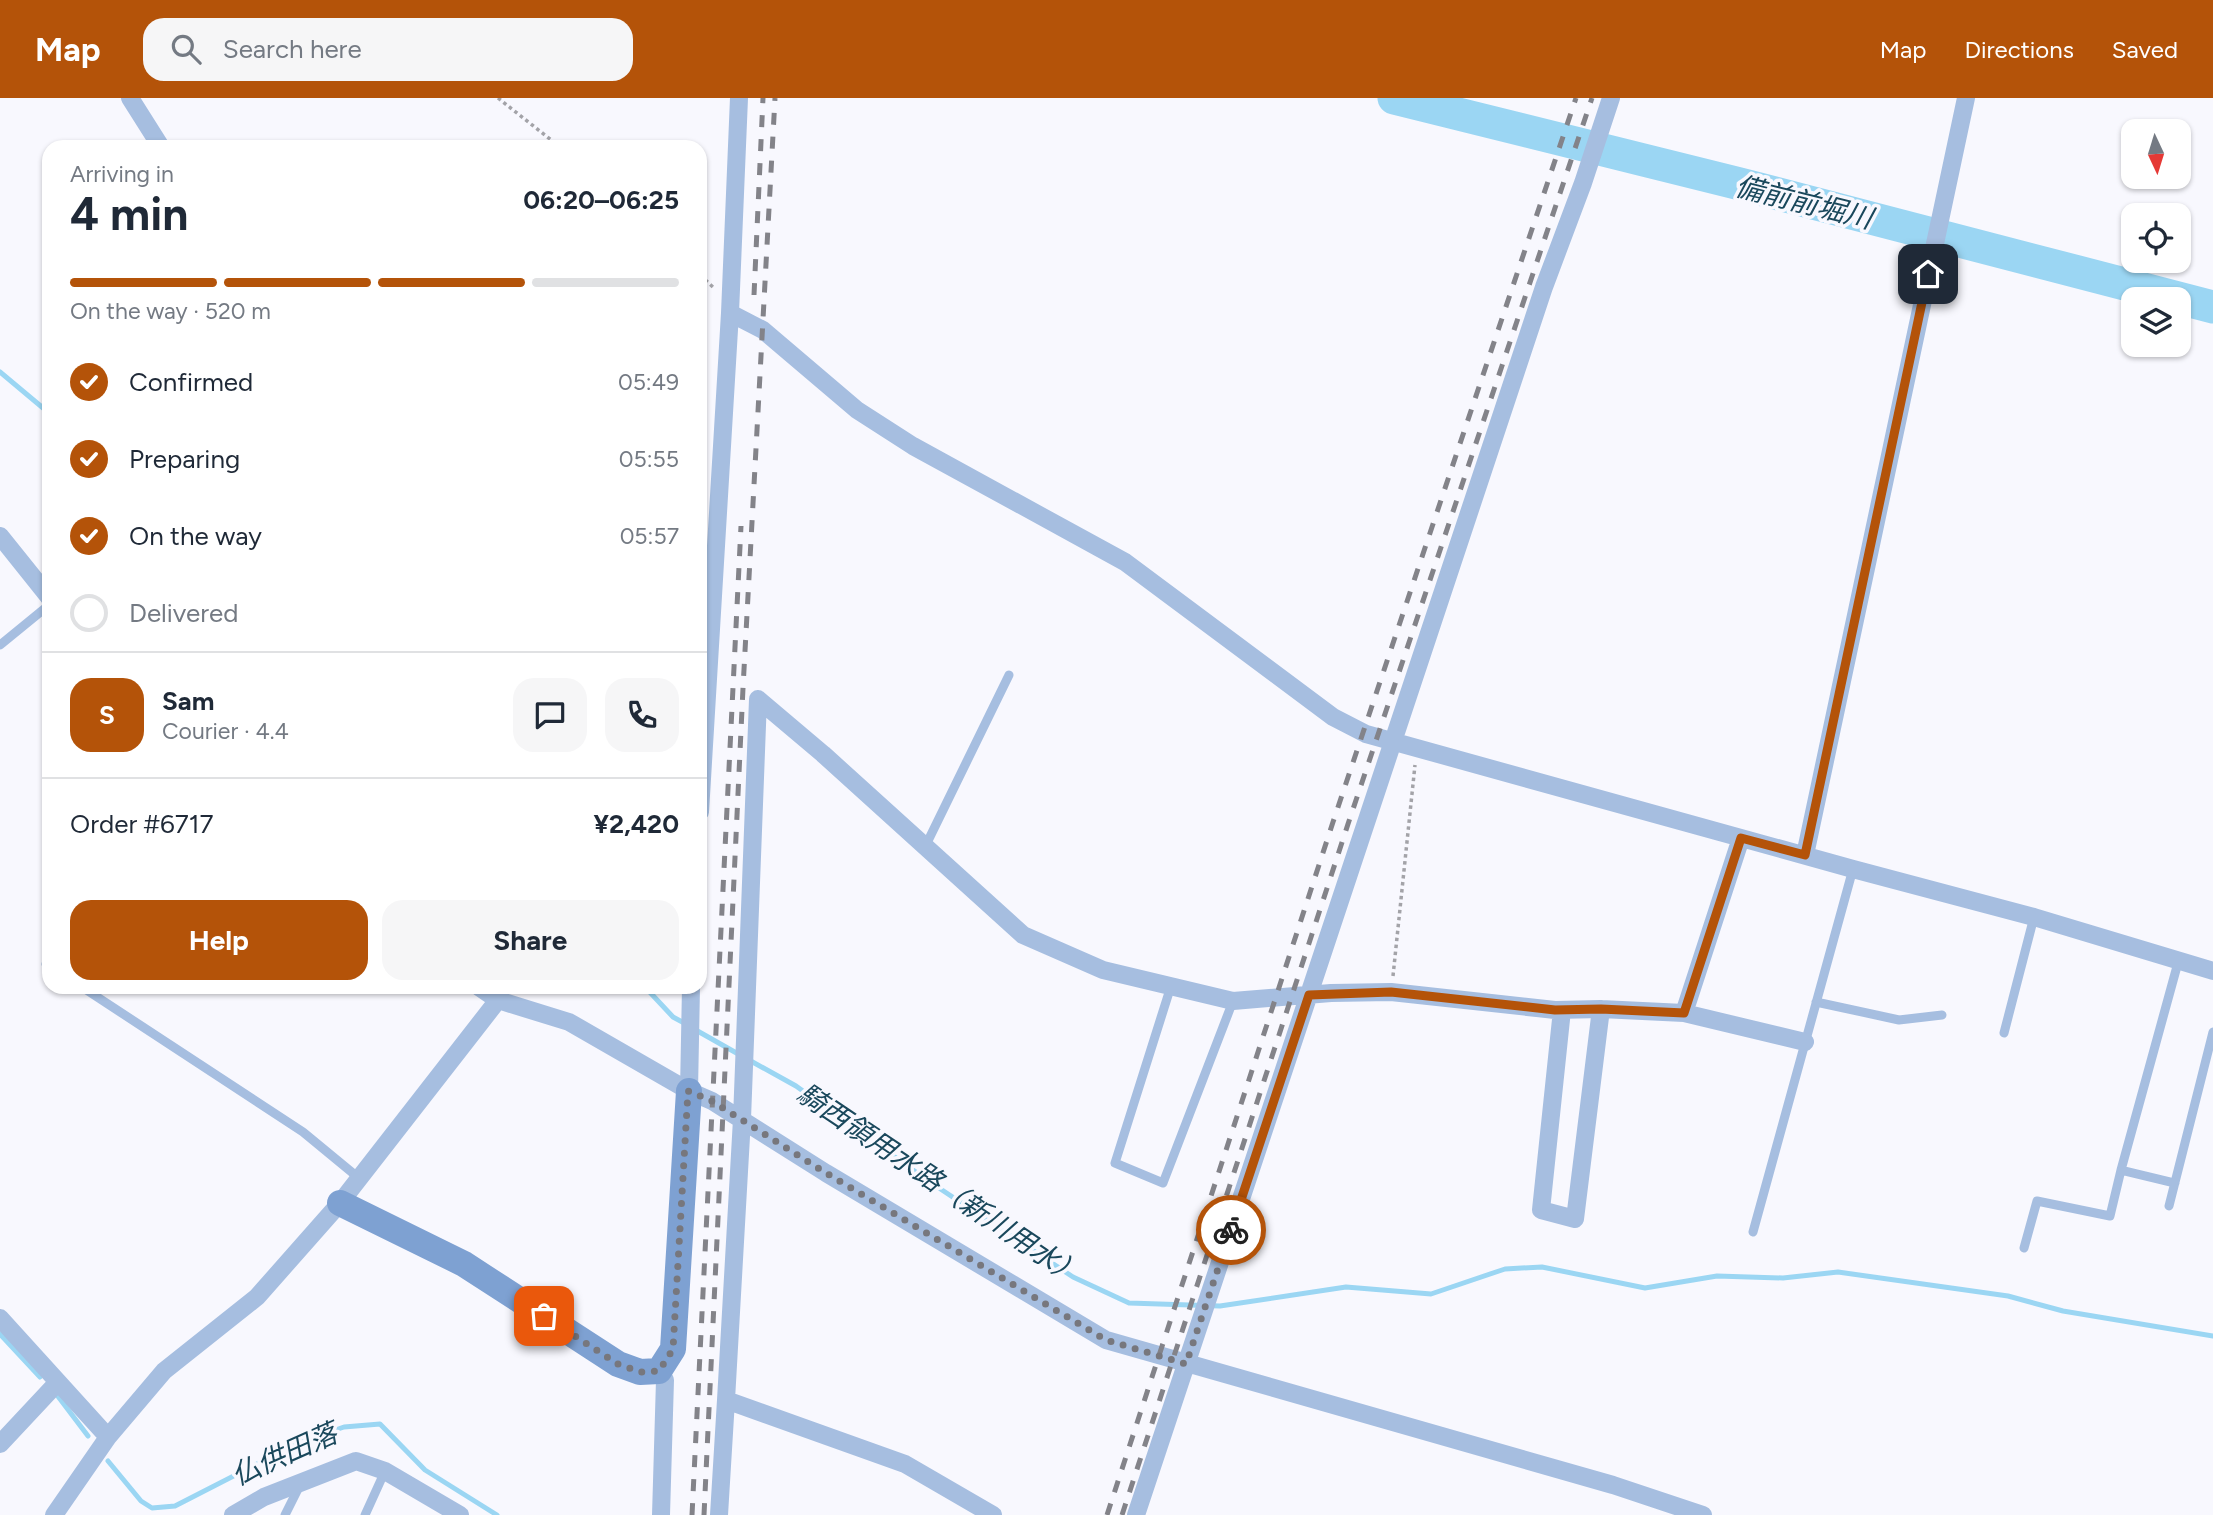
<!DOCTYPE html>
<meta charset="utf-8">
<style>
:root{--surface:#fff;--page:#f6f6f7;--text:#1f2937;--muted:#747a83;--line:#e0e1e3;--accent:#b45309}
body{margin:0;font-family:Figtree,"Noto Sans JP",sans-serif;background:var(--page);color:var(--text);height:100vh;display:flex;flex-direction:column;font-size:26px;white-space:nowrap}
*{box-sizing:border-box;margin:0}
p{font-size:23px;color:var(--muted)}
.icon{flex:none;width:38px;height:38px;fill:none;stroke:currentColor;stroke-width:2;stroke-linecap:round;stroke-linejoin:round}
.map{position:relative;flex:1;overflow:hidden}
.sheet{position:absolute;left:42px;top:42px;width:665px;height:854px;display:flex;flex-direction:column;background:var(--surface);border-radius:21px;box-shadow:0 2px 5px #0004}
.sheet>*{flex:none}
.needle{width:46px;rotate:176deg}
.tools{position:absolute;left:2121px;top:21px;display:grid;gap:14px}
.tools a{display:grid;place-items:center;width:70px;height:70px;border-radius:14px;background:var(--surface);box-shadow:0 2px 5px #0004;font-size:35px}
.pin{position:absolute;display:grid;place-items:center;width:60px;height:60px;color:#fff;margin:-30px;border-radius:14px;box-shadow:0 4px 10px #0006}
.courier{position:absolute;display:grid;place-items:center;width:70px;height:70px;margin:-35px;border:5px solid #b45309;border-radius:50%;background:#fff;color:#222;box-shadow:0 2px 9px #0007}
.summary em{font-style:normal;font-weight:700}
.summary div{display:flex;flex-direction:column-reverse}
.summary{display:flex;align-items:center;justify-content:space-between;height:119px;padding:0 28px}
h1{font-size:46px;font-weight:700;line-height:52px}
.bar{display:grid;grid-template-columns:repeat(4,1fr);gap:10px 7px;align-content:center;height:84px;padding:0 28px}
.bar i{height:9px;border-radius:5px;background:var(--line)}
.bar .selected{background:var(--accent)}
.bar p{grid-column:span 4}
.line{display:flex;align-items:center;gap:18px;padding:0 28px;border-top:2px solid var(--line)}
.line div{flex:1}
.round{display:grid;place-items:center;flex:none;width:74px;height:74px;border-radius:21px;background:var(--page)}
ol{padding:0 28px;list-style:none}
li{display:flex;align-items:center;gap:21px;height:77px}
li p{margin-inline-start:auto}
li .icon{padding:7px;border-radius:50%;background:var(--accent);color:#fff;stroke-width:4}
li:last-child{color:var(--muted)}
li i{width:38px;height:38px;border:4px solid var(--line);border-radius:50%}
.action{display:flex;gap:14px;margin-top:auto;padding:14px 28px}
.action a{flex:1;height:80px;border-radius:21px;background:var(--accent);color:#fff;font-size:28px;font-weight:700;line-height:80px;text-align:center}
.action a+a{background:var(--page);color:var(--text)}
header{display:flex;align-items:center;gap:42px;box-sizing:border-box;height:98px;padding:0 35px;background:var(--accent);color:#fff}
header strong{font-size:33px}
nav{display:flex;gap:38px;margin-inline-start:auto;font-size:24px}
.search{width:490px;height:63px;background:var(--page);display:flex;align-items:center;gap:18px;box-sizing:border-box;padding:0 24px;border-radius:21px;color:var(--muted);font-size:26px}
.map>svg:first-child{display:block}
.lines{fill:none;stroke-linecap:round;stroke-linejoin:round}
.stream{stroke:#9bd6f3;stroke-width:5}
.river{stroke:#9bd6f3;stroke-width:33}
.path{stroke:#a3a3a8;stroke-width:3.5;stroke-dasharray:3.5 3.5;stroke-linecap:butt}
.lane{stroke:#a6bee0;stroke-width:9}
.street{stroke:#a6bee0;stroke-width:18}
.secondary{stroke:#7ea1d2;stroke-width:26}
.rail{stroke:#838389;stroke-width:5;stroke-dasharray:12 12;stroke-linecap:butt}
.done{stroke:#77777d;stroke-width:7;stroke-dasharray:0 12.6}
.route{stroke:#b45309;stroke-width:9}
.labels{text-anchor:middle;stroke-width:7;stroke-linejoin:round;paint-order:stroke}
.water-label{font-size:28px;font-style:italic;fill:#1a485c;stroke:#f8f8fe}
</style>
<header>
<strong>Map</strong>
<div class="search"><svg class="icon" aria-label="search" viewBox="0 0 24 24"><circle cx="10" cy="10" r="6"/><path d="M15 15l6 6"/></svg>Search here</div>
<nav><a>Map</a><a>Directions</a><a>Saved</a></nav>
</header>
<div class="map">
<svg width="2213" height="1417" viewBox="0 0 2213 1417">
<rect width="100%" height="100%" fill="#f8f8fe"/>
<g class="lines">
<path class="stream" d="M0 274 49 315
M645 889 673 919 686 926
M694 931 740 957
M749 962 796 988 927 1082 1073 1179 1129 1205 1220 1208 1346 1189 1431 1196 1505 1171 1542 1169 1645 1190 1717 1178 1783 1180 1838 1174 2008 1198 2063 1213 2213 1238
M0 1236 40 1279
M57 1297 88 1338
M108 1363 141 1403 152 1410 175 1408 300 1344 344 1329 380 1326 425 1372 497 1417"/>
<path class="river" d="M1394 0 1740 86 2213 209"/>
<path class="path" d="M498 0 560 49
M700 177 714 190
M1393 878 1415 667"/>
<path class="lane" d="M0 547 49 507
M925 749 1009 577
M46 866 49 868
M1171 888 1115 1065 1163 1085 1233 903
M82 889 303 1034 360 1081
M1816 904 1899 922 1942 917
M2004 935 2034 819
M2121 1072 2179 861
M2169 1108 2213 934
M1753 1134 1853 771
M2024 1150 2037 1103 2110 1118 2121 1072 2175 1085
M285 1417 300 1387
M365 1417 385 1373"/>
<path class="street" d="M130 0 161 49
M730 215 763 232 857 312 913 348 1125 464 1333 619 1366 636 1853 771 2034 819 2213 873
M0 438 49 499
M758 601 823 656 1023 837 1103 872 1233 903 1331 895 1391 894 1555 912 1601 911 1684 915 1741 740
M758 601 742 1021 726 1302 905 1366 993 1417
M700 714 730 215 739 0
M1805 757 1966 0
M479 889 498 902 569 924 689 993 712 1003 826 1075 1106 1242 1613 1387 1703 1417
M1562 912 1541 1112 1575 1121 1601 911
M1684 915 1805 944
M689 993 691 889
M0 1220 108 1339
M659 1273 665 1282 661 1417
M0 1346 58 1284
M54 1417 108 1339 164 1273 257 1199 340 1105 498 902
M233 1417 264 1399 356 1363 385 1373 460 1417
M719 1417 726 1302
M1136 1417 1544 189 1583 85 1611 0"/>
<path class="secondary" d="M340 1105 464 1166 618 1266 640 1274 659 1273 673 1251 689 993"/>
<path class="rail" d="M754 197 763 0
M692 1417 741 428
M704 1417 743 590 775 0
M1107 1417 1333 724 1576 0
M1122 1417 1348 726 1592 0"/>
</g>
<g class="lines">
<path class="done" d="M544 1218 618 1266 640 1274 659 1273 673 1251 688 993 712 1003 826 1075 1106 1242 1186 1266 1231 1132"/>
<path class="route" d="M1231 1132 1309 897 1391 894 1555 912 1601 911 1684 915 1741 740 1805 757 1928 176"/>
</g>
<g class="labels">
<g class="water-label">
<text transform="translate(1804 104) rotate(14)" y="10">備前前堀川</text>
<text transform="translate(940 1086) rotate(34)" y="10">騎西領用水路（新川用水）</text>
<text transform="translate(284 1356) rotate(-24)" y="10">仏供田落</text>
</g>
</g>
</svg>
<div class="tools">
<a><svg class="needle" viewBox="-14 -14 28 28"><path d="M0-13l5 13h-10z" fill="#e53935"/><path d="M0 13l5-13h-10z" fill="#747a83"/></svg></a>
<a><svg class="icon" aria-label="locate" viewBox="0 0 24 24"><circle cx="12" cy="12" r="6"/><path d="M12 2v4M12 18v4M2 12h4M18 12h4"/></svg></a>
<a><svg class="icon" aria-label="layers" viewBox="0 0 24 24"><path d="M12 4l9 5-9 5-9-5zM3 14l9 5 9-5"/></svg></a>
</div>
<div class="pin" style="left:544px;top:1218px;background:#ea580c"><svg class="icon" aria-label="bag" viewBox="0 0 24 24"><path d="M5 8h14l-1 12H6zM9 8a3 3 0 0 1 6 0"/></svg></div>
<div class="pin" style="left:1928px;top:176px;background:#1f2937"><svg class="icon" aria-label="home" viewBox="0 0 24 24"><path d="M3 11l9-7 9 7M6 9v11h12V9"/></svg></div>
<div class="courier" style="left:1231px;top:1132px"><svg class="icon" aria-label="bike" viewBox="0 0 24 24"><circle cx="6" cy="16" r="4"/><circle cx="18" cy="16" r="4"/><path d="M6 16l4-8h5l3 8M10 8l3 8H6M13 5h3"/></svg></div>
<section class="sheet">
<div class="summary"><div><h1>4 min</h1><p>Arriving in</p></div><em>06:20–06:25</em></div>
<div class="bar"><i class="selected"></i><i class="selected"></i><i class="selected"></i><i></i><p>On the way · 520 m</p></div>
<ol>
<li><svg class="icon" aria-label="check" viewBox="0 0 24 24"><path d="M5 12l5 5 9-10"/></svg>Confirmed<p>05:49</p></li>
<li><svg class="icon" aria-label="check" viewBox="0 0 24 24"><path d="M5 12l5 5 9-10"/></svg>Preparing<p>05:55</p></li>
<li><svg class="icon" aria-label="check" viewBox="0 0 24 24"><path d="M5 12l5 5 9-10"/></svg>On the way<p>05:57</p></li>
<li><i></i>Delivered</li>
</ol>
<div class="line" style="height:126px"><b class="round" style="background:var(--accent);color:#fff">S</b><div><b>Sam</b><p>Courier · 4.4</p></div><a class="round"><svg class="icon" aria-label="chat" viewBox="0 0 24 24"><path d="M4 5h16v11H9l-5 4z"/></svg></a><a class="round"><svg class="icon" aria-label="phone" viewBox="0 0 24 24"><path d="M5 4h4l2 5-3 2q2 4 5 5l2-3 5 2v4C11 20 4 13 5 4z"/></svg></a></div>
<div class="line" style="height:91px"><div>Order #6717</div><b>¥2,420</b></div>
<div class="action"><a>Help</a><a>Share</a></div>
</section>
</div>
